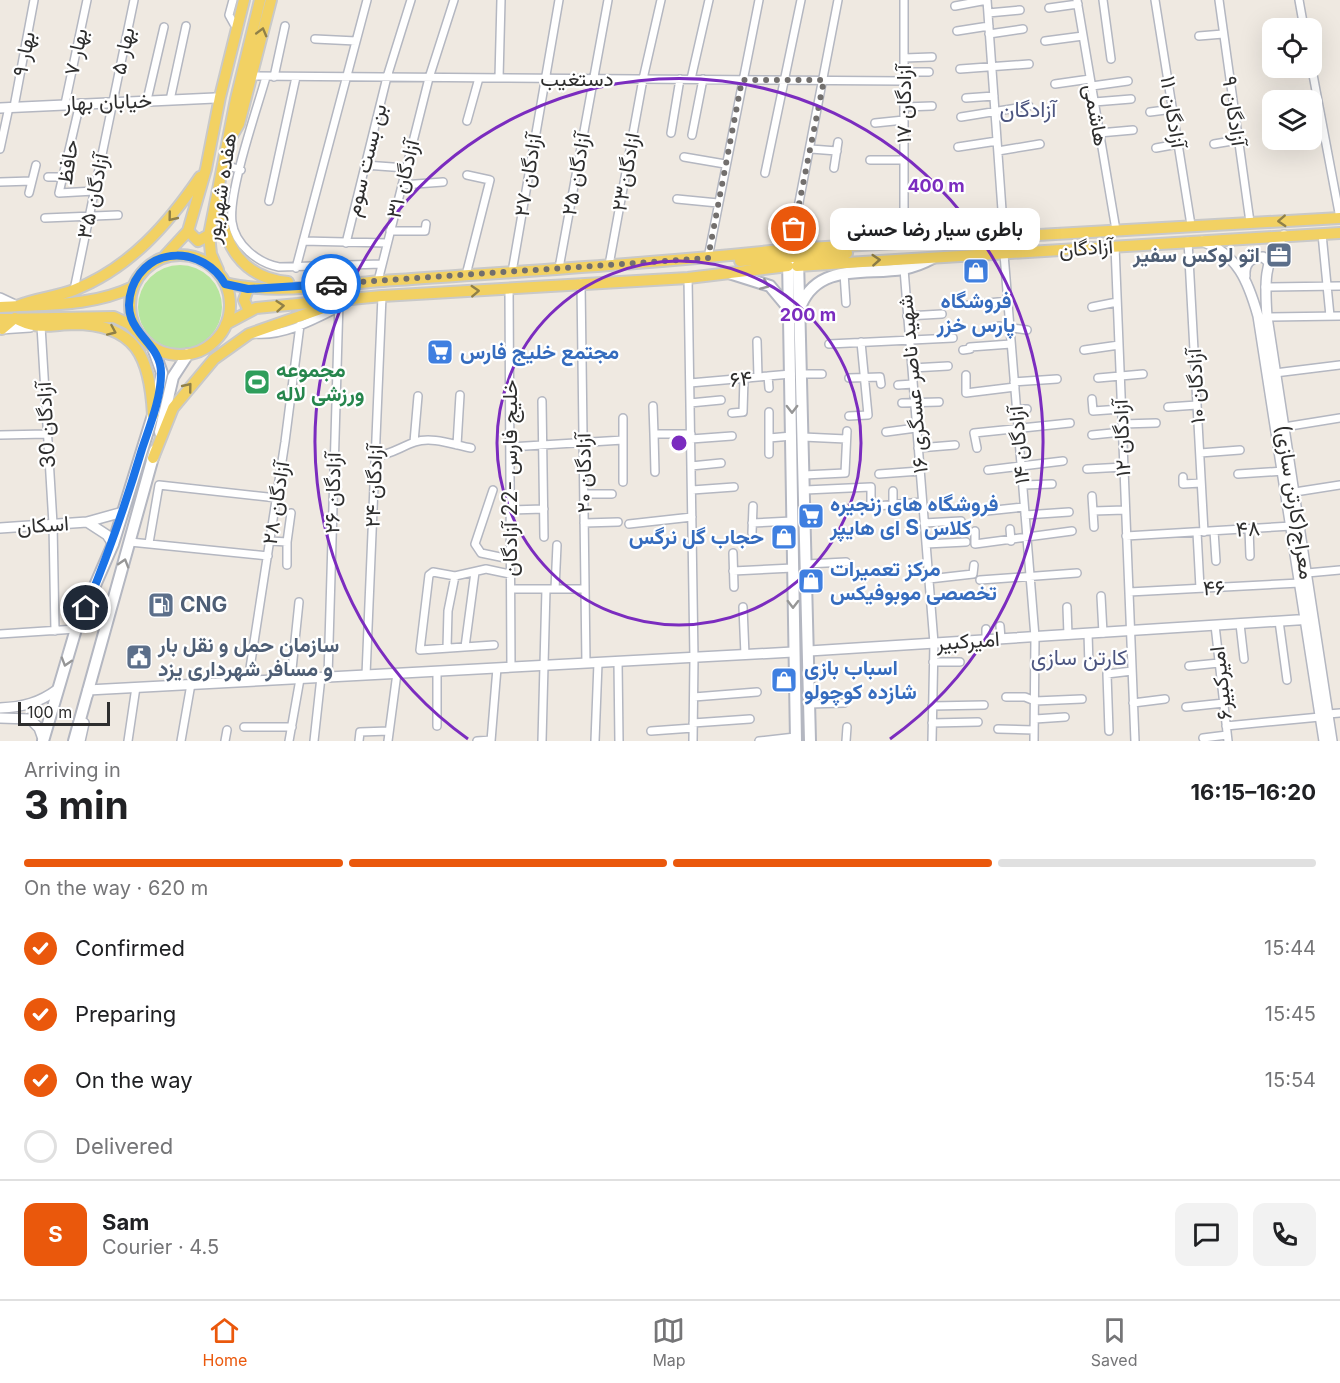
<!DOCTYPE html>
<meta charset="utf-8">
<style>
:root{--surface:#fff;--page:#f2f2f2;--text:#202124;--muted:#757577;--line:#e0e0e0;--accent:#ea580c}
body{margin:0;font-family:Inter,Vazirmatn,sans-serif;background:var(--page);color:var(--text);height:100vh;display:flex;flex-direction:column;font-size:22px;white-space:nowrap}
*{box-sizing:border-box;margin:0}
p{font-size:20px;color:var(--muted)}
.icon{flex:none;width:33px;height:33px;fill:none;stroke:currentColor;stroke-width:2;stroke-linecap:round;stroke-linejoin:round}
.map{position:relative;height:741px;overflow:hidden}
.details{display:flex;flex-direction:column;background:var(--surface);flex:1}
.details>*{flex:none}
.fabs{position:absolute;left:1262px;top:18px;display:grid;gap:12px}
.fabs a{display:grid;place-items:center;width:60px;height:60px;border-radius:12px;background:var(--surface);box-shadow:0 6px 24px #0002;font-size:30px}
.scale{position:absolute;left:18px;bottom:15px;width:92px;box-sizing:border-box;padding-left:6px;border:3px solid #2e2e2e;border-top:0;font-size:16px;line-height:21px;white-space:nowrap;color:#2e2e2e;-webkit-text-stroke:4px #fff;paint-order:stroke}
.pin{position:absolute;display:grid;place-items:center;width:51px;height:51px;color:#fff;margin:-26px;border:3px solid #fff;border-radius:50%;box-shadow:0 2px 6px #0007}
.courier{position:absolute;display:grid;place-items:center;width:60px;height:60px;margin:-30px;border:4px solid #1a73e8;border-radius:50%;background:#fff;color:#222;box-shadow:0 2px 8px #0007}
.bubble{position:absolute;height:42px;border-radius:12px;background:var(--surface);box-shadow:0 6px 24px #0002;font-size:20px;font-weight:700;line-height:42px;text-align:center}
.head em{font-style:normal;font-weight:700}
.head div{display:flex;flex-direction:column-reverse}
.head{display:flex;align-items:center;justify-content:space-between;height:102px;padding:0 24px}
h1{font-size:39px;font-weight:700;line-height:45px}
.bar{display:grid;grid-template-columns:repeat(4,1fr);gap:9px 6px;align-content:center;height:72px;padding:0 24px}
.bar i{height:8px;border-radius:4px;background:var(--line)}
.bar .current{background:var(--accent)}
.bar p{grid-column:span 4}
.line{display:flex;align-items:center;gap:15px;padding:0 24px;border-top:2px solid var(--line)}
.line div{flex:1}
.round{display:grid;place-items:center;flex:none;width:63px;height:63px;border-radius:12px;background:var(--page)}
ol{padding:0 24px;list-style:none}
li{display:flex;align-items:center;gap:18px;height:66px}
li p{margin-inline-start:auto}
li .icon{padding:6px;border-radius:50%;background:var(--accent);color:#fff;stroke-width:4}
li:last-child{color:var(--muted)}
li i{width:33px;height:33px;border:3px solid var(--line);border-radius:50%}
.menu{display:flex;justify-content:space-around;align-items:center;height:84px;border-top:2px solid var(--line);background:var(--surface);font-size:16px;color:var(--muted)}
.menu a{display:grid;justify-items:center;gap:3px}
.menu .current{color:var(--accent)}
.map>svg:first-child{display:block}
.green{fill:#b6e59e}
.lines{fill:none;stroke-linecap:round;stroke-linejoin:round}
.minor-casing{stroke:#b4b7c1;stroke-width:10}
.tertiary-casing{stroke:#b4b7c1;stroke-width:12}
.secondary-casing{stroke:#b4b7c1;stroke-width:14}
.primary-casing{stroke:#c9c9c9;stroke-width:14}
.minor{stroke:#fff;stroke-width:7}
.tertiary{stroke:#fff;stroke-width:9}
.secondary{stroke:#fff;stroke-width:10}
.primary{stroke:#f2d163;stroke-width:10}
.oneway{stroke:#908048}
.oneway2{stroke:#969696}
.done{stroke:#726f6d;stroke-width:6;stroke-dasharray:0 10.8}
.route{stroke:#1a73e8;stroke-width:8}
.ring{fill:none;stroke:#7b2cbf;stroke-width:3}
.labels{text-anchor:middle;stroke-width:4.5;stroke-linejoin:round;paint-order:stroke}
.street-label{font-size:21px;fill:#2e2e2e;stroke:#fff}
.service-label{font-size:21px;font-weight:bold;fill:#4e5e75;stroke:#fff;text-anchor:start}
.shop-label{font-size:21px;font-weight:bold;fill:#366cbe;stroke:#fff;text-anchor:start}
.leisure-label{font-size:21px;font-weight:bold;fill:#27864d;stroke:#fff;text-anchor:start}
.neighbourhood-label{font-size:22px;fill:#4d5680;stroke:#fff}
.centre{fill:#7b2cbf;stroke:#fff;stroke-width:3}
.ring-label{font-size:18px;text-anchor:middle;font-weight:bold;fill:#7b2cbf;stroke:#fff;stroke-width:4.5;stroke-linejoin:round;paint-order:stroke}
</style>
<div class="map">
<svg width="1340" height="741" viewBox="0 0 1340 741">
<rect width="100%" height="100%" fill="#efe9e1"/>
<path class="green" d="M138 307a42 42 0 1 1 84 0a42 42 0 1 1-84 0Z"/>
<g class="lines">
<defs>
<path id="minor" d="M233 0 229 15 234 24
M1077 0 1116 230
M1103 0 1111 59
M1155 0 1191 225
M1219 0 1250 222
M1299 0 1304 28
M955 6 987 0 1004 238
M1049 8 1078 4
M988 13 1020 10
M957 31 989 26
M989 34 1023 29
M1199 36 1223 34
M315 39 356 41
M1045 41 1083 36
M904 58 932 57
M1311 64 1340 218
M960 69 1029 64
M904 72H929
M251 76 904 81
M266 77C257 109 228 192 232 222 235 245 258 263 279 267L382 264
M274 77 285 26
M499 78 501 0
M691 79 709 0
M1055 84 1090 79
M1092 86 1128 81
M966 98 994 96
M147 100 164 27
M170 100 186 26
M1094 102 1131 99
M80 103 59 193 94 191
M65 104 87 0
M14 107 34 0
M904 107 932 106
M1150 112 1173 109
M961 117 1029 106
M467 121 479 78
M875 123 904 120
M671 133 680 79
M1099 133 1133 130
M692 135 703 79
M1214 144 1238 140
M958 147 997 141
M1156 148 1178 144
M0 149 9 107
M811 149 837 151
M998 151 1040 144
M684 157 725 164
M870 160H904
M222 164 241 170
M365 165 406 168
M834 168 838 142
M765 173 801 0
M48 177H63
M0 182 32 181
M402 185 443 182
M29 193 36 165
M677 199 718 203
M269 201 296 77
M45 218 118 215
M390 231H425L426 224
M1322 234 1330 316
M303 241 387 243
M1188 241 1204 532
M346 243 387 77 411 0
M904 244V0
M1115 246 1135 741
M790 249 838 0
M1004 254 1035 637 1034 741
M708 258 759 0
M609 265 643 79 661 0
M296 268 367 0
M559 268 608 0
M904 269 934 643 932 741
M512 272 559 0
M844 273 846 303
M466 275 490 180 467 175
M688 278 694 658 693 741
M378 281 429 78 454 0
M581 283 586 663
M1265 287 1340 286
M509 289 511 667
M74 290 134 0
M968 305 1008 301
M1092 307 1117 302
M907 316 942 314
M1267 317 1340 316
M41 326 53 524 55 631
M999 326 1027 330
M255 334C283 337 314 320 338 308
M757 341 758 377
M829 344 953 338
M963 350 970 349V347L1011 344
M1084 350 1119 345
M912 368 948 366
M1275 373 1340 365
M802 374H822
M966 375V393L1015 387
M768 376 769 388
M849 378 880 377 881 384
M1098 378 1143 374
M1014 382 1057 379
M690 383 791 374
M898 385 913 384
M1092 399 1093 411 1121 409
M542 401 544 537
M690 403 721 400
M902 403 939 402
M653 406 654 434H691
M1168 407 1197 405
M1016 409H1027
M769 412V454
M732 413 743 412 744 378
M849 416 868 415 861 342
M1122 424 1156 423
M1284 427 1340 418
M886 432 916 428
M654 434 655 472
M0 435 47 434
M1092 435 1122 432
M803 437 846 439
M769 438 792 436
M691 439 732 436
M414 442 418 396
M457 445 460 395
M510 447 623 440V418
M918 448 955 445
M977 448 974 433 1070 423
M1200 453 1240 450
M375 456C391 455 400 447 415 442 432 436 454 445 471 448
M691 466 721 463
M1087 469 1124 467
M988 470 1063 461
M879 474 920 471
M1238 474 1284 471
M804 475 845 473 847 431
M1183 477V484L1201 483
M623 482V440
M1023 485 1052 484
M493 490 475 544 481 553 510 559
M692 490 734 487
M805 490 871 487V506
M893 491V505
M1295 492 1340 485
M584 494H612
M1092 496 1094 527
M843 509 922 502
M510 510 544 509
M1093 511 1125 510
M977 512 1024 507
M1025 515 1069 512
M584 523 618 522
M752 523 792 521
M924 523 961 521
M629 524 692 517
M1010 529 1011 541
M1249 529 1250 556
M975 531V544L1072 531
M1214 531 1216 561
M1197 532 1200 588
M752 533 753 506
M1126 536 1292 526
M271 541 287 542 291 513
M130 542 268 556
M149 543 159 485 277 498
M926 544 966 542
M733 553 734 587
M806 564 846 562
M287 565V542
M733 571 793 568
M1307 573 1340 570
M929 579 973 574 974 565
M980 580 1077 573
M511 589H585
M555 589 557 545
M1129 592 1300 583
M1101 596 1103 633
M743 607 745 655
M1067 607 1068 635
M1279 621 1287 680
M1240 624 1244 659
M1215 625 1228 741
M1000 626 1001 639
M1088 633 1089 666
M0 634 76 629
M986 640V629
M494 645 420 650 429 575 433 572 455 576 486 569 510 574
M465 647 475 572
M447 648 448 611 455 576
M618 662 619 741
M933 662H960
M1189 666 1219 663
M366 675 382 296
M328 677 339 301
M291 679 299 602
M248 681 285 442 300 325
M694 697 757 692
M1006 697H1025L1035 701 1082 699
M1133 703 1165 699
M809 704 844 703
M932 706 984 705
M1186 707 1224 703
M1328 714 1340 713
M1035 719 1065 717
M693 723 750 719
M932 723 978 722
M437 726V671
M1226 726 1320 717
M244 727H292
M998 729 1034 730
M651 731 693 728
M1109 731 1107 674 1132 671
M1203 738 1227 735
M128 741 136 687
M181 741 191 684
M225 741 227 730
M289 741 300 679
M314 741 321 677
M359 741 360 732 389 731
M388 741 397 673
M477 741 491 740
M491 741 497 668
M542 741 546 589
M595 741 598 663
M759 741 795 737
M846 741 847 727"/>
<path id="tertiary" d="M0 108 215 98
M1284 235C1263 259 1265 287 1267 317L1332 741
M1202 241C1238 255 1248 281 1258 316L1324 741
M1245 276C1244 264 1250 257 1263 257L1269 262
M0 298 17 306
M0 329 30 327
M87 522 107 535 113 544
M0 528 87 522 123 512
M809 651 1312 619
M88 694V690L793 652
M0 708C23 707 39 703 58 689
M0 718 30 719 39 728 43 739
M80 741 84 723"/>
<path id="secondary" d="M788 258 796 741
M798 259 810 741
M729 273 770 286 790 310
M801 305C819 263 865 275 903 269 914 267 924 263 933 258
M160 432 173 377 188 354
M43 741 76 629 113 544 153 415 162 373 153 348
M74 741 155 450"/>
<path id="primary" d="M230 139 239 124 271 0
M220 200C222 243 241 278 288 282
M188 231 198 241 209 235
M130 305a50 50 0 1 1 100 0a50 50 0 1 1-100 0Z
M165 256 188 231 206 169 220 97 244 0
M740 261 847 253
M797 266 1340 233
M218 270 211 254 209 235 236 99 260 0
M225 283C277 296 343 283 396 280 528 271 659 263 790 249L1340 218
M248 289 244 300 249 311
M17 306C36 298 56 297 74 290 130 268 168 224 200 177
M0 307C45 304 91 307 133 287
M0 319 114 317 129 324 136 331
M226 324 256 308 382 296 688 278 788 266
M2 329 15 318C35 330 50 325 73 324 137 324 150 358 153 415
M153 458 173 408 214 359 249 334 329 306"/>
</defs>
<use href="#minor" class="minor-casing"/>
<use href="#tertiary" class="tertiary-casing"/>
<use href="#secondary" class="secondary-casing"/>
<use href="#primary" class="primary-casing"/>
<use href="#minor" class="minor"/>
<use href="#tertiary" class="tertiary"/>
<use href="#secondary" class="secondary"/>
<use href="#primary" class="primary"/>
</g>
<defs><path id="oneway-chevron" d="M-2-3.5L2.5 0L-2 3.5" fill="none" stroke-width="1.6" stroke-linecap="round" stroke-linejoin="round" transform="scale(1.5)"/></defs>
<g class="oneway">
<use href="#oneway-chevron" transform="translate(262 32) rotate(-75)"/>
<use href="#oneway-chevron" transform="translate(172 217) rotate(129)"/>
<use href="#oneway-chevron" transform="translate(1282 221) rotate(177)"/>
<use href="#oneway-chevron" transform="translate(876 260) rotate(-4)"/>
<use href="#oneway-chevron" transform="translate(475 291) rotate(-3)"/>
<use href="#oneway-chevron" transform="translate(280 306) rotate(-5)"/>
<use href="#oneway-chevron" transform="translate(112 331) rotate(24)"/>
<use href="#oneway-chevron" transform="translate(188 387) rotate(-51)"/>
</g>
<g class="oneway2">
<use href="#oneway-chevron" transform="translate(765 285) rotate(23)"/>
<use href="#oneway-chevron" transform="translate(792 409) rotate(90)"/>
<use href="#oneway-chevron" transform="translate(124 563) rotate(-73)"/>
<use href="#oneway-chevron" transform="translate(793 604) rotate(90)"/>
<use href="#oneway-chevron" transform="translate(66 662) rotate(107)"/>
</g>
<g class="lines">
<path class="done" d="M331 284 708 258 742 80H824L794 229"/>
<path class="route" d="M86 608C108 555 126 503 142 449 150 425 161 398 161 374 162 339 117 333 132 288 148 244 204 247 225 284L248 289 331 284"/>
</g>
<g class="ring">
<circle cx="679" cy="443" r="182"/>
<path d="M468 739A364 364 0 1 1 890 739"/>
</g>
<defs>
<symbol id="office-square" viewBox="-11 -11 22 22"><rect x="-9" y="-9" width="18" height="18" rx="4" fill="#5c6f8a" stroke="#fff"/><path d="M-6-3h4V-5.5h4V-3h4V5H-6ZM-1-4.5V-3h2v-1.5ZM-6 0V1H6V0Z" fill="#fff"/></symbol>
<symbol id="shop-square" viewBox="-11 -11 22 22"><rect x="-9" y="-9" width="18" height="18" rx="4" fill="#3f7fe0" stroke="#fff"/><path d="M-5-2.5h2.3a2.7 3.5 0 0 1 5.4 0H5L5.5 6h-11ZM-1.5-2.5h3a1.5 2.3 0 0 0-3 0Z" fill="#fff"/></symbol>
<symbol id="supermarket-square" viewBox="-11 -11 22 22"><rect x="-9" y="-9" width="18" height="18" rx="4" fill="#3f7fe0" stroke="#fff"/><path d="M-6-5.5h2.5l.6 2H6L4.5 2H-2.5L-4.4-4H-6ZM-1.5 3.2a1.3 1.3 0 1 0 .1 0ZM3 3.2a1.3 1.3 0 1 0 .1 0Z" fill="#fff"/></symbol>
<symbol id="stadium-square" viewBox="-11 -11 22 22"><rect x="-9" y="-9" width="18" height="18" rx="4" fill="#2e9e5b" stroke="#fff"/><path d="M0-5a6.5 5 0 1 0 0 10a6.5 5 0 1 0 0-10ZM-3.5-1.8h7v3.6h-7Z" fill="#fff"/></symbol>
<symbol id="fuel-square" viewBox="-11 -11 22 22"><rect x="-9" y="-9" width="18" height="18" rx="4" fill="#5c6f8a" stroke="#fff"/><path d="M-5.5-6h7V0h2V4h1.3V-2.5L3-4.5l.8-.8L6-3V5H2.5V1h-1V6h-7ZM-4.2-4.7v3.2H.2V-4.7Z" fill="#fff"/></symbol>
<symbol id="civic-square" viewBox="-11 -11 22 22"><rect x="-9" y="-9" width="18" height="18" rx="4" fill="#5c6f8a" stroke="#fff"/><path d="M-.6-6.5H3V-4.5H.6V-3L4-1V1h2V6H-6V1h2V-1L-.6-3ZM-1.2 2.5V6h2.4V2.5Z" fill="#fff"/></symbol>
</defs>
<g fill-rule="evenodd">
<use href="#office-square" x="1264" y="240" width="30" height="30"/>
<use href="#shop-square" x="961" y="256" width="30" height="30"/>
<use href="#supermarket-square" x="425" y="337" width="30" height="30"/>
<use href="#stadium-square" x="242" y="367" width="30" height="30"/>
<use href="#supermarket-square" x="796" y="501" width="30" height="30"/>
<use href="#shop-square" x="769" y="522" width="30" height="30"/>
<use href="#shop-square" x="796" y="566" width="30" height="30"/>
<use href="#fuel-square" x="146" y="590" width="30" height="30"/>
<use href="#civic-square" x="124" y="642" width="30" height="30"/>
<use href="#shop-square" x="769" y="665" width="30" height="30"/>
</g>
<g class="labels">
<g class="street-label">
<text transform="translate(123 51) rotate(-78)" y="7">بهار ۵</text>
<text transform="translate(76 52) rotate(-78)" y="7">بهار ۷</text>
<text transform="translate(24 54) rotate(-79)" y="7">بهار ۹</text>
<text x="577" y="86">دستغیب</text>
<text transform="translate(108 102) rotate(-2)" y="7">خیابان بهار</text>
<text transform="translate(904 104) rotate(-90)" y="7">۱۷ آزادگان</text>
<text transform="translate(1234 111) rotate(82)" y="7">۹ آزادگان</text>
<text transform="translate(1173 112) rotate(81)" y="7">۱۱ آزادگان</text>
<text transform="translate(1096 115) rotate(80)" y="7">هاشمی</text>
<text transform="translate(366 160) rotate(-76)" y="7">بن بست سوم</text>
<text transform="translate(68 162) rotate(-81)" y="7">حافظ</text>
<text transform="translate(626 172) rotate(-80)" y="7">۲۳ازادگان</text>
<text transform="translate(576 174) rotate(-80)" y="7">۲۵ آزادگان</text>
<text transform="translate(528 175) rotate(-81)" y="7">۲۷ آزادگان</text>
<text transform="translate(403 179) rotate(-76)" y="7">۳۱ آزادگان</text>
<text transform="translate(221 188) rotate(-81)" y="7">هفده شهریور</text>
<text transform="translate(93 196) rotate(-78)" y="7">آزادگان ۳۵</text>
<text transform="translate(1086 248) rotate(-4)" y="7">آزادگان</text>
<text transform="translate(741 379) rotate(-5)" y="7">۶۴</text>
<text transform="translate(913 384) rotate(-95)" y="7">۱۶ شهید ناصر عسگری</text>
<text transform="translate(1196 386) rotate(-93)" y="7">۱۰ آزادگان</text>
<text transform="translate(46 425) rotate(-93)" y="7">آزادگان 30</text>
<text transform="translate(1122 438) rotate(-92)" y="7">۱۲ آزادگان</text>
<text transform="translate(1019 445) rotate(-95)" y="7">۱۴ آزادگان</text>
<text transform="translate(584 473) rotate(-91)" y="7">۲۰ آزادگان</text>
<text transform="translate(510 478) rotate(-90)" y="7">خلیج فارس -22 آزادگان</text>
<text transform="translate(374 486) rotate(-88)" y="7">۲۴ آزادگان</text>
<text transform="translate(333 493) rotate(-89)" y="7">۲۶ آزادگان</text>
<text transform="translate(1295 502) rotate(81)" y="7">معراج(کارتن سازی)</text>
<text transform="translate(276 503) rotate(-81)" y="7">۲۸ آزادگان</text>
<text transform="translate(43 525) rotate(-4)" y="7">اسکان</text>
<text transform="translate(1248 529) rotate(-4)" y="7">۴۸</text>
<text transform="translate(1214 588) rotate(-3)" y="7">۴۶</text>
<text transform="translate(968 641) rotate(-4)" y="7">امیرکبیر</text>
<text transform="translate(1221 683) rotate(-96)" y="7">امیرکبیر۶</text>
</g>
<g class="service-label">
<text x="1260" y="262" text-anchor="end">اتو لوکس سفیر</text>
<text x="180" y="612">CNG</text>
<text x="158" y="652">سازمان حمل و نقل بار<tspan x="158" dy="24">و مسافر شهرداری یزد</tspan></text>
</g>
<g class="shop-label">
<text x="976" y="308" text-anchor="middle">فروشگاه<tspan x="976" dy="24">پارس خزر</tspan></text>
<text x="460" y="359">مجتمع خلیج فارس</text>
<text x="830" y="511">فروشگاه های زنجیره<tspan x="830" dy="24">ای هایپر S کلاس</tspan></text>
<text x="764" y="544" text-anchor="end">حجاب گل نرگس</text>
<text x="830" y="576">مرکز تعمیرات<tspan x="830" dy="24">تخصصی موبوفیکس</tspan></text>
<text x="804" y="675">اسباب بازی<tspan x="804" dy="24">شازده کوچولو</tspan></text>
</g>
<g class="leisure-label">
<text x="276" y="377">مجموعه<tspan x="276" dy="24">ورزشی لاله</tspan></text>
</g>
<g class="neighbourhood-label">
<text x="1028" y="117">آزادگان</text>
<text x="1079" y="665">کارتن سازی</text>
</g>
</g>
<circle cx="679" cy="443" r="9" class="centre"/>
<g class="ring-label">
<text x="936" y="192">400 m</text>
<text x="808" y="321">200 m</text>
</g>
</svg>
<div class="fabs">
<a><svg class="icon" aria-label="locate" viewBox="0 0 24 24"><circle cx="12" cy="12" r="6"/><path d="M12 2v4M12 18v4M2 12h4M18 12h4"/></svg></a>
<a><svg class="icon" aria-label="layers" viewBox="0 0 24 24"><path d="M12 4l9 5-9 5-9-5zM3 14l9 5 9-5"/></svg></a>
</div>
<div class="scale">100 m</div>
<div class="pin" style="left:794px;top:229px;background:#ea580c"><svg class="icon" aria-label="bag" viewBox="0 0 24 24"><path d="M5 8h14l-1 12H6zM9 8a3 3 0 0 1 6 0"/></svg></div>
<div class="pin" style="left:86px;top:608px;background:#1f2937"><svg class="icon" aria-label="home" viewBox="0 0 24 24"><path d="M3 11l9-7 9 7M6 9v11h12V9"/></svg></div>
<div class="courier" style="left:331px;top:284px"><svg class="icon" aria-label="car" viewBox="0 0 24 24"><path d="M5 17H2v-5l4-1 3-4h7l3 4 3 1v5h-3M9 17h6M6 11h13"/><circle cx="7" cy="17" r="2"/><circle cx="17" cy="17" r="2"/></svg></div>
<div class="bubble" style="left:830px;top:208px;width:210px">باطری سیار رضا حسنی</div>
</div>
<section class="details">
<div class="head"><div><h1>3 min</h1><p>Arriving in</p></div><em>16:15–16:20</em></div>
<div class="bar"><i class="current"></i><i class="current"></i><i class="current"></i><i></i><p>On the way · 620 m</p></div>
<ol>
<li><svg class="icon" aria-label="check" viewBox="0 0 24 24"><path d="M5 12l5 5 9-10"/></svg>Confirmed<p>15:44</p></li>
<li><svg class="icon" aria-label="check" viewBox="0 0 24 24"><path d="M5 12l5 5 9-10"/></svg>Preparing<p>15:45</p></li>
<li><svg class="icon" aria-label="check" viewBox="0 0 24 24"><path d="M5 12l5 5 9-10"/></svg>On the way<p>15:54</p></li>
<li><i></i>Delivered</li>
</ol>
<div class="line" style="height:108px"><b class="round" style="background:var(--accent);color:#fff">S</b><div><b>Sam</b><p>Courier · 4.5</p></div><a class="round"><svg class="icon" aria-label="chat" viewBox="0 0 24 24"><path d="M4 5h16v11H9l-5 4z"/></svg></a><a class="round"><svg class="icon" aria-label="phone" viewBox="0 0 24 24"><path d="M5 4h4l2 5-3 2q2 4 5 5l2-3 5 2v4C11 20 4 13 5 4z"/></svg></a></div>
</section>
<nav class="menu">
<a class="current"><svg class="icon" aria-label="home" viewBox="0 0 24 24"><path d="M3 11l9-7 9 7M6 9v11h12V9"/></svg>Home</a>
<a><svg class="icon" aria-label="map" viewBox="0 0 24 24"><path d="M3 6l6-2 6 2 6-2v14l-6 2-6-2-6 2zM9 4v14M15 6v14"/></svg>Map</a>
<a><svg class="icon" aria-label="saved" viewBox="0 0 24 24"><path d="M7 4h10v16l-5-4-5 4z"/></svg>Saved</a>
</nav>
